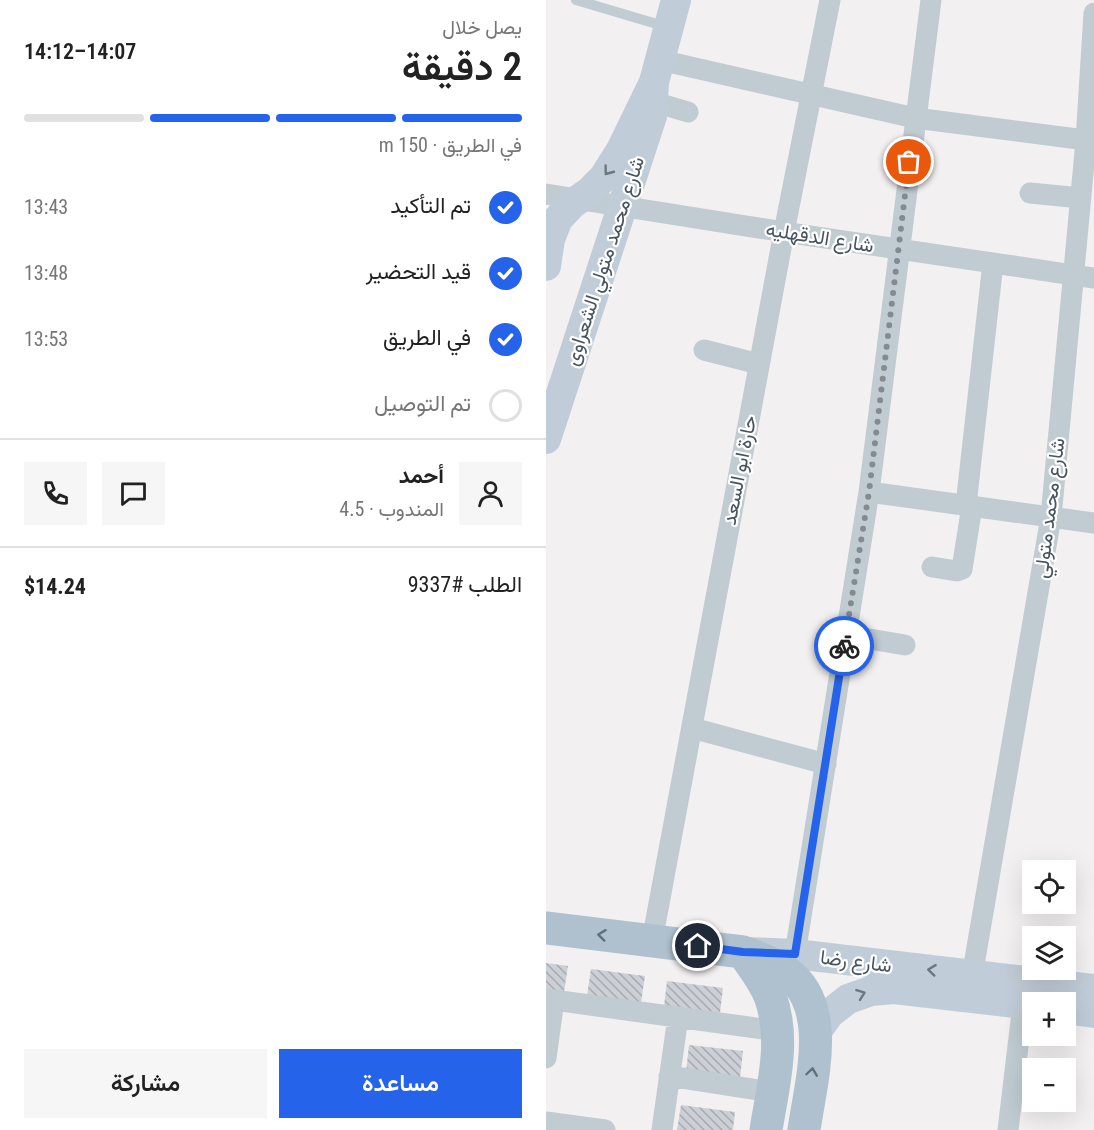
<!DOCTYPE html>
<html lang="ar">
<meta charset="utf-8">
<style>
:root{--surface:#fff;--page:#f6f6f6;--text:#222;--muted:#767676;--line:#e0e0e0;--accent:#2563eb}
body{margin:0;font-family:"Roboto Condensed",Vazirmatn,sans-serif;background:var(--page);color:var(--text);direction:rtl;height:100vh;display:flex;flex-direction:column;font-size:22px;white-space:nowrap}
*{box-sizing:border-box;margin:0}
p{font-size:20px;color:var(--muted)}
.icon{flex:none;width:33px;height:33px;fill:none;stroke:currentColor;stroke-width:2;stroke-linecap:round;stroke-linejoin:round}
.map{position:relative;flex:1;overflow:hidden;direction:ltr}
.details{display:flex;flex-direction:column;background:var(--surface);width:546px}
.details>*{flex:none}
.buttons{position:absolute;left:476px;top:860px;display:grid;gap:12px}
.buttons a{display:grid;place-items:center;width:54px;height:54px;border-radius:0px;background:var(--surface);box-shadow:0 6px 24px #0002;font-size:30px}
.pin{position:absolute;display:grid;place-items:center;width:51px;height:51px;color:#fff;margin:-26px;border:3px solid #fff;border-radius:50%;box-shadow:0 2px 6px #0007}
.courier{position:absolute;display:grid;place-items:center;width:60px;height:60px;margin:-30px;border:4px solid #2563eb;border-radius:50%;background:#fff;color:#222;box-shadow:0 2px 8px #0007}
.head em{font-style:normal;font-weight:600}
.head div{display:flex;flex-direction:column-reverse}
.head{display:flex;align-items:center;justify-content:space-between;height:102px;padding:0 24px}
h1{font-size:39px;font-weight:600;line-height:45px}
.bar{display:grid;grid-template-columns:repeat(4,1fr);gap:9px 6px;align-content:center;height:72px;padding:0 24px}
.bar i{height:8px;border-radius:4px;background:var(--line)}
.bar .active{background:var(--accent)}
.bar p{grid-column:span 4}
.line{display:flex;align-items:center;gap:15px;padding:0 24px;border-top:2px solid var(--line)}
.line div{flex:1}
.round{display:grid;place-items:center;flex:none;width:63px;height:63px;border-radius:0px;background:var(--page)}
ol{padding:0 24px;list-style:none}
li{display:flex;align-items:center;gap:18px;height:66px}
li p{margin-inline-start:auto}
li .icon{padding:6px;border-radius:50%;background:var(--accent);color:#fff;stroke-width:4}
li:last-child{color:var(--muted)}
li i{width:33px;height:33px;border:3px solid var(--line);border-radius:50%}
.action{display:flex;gap:12px;margin-top:auto;padding:12px 24px}
.action a{flex:1;height:69px;border-radius:0px;background:var(--accent);color:#fff;font-size:24px;font-weight:600;line-height:69px;text-align:center}
.action a+a{background:var(--page);color:var(--text)}
main{display:flex;flex:1;min-height:0}
.map>svg:first-child{display:block}
.building{fill:url(#building-back-hatch)}
.lines{fill:none;stroke-linecap:round;stroke-linejoin:round}
.lane{stroke:#c0cbd2;stroke-width:10}
.street{stroke:#c0cbd2;stroke-width:21}
.secondary{stroke:#c0ccd7;stroke-width:30}
.primary{stroke:#afc1cf;stroke-width:33}
.oneway{stroke:#6b7882}
.oneway2{stroke:#616f7a}
.done{stroke:#838b91;stroke-width:6;stroke-dasharray:0 10.8}
.route{stroke:#2563eb;stroke-width:8}
.labels{text-anchor:middle;stroke-width:4.5;stroke-linejoin:round;paint-order:stroke}
.street-label{font-size:20px;fill:#47545e;stroke:#fff}
</style>
<main>
<div class="map">
<svg width="548" height="1130" viewBox="0 0 548 1130">
<defs>
<pattern id="building-back-hatch" width="6" height="6" patternUnits="userSpaceOnUse" patternTransform="scale(1.5)"><rect width="6" height="6" fill="#cccfd5"/><path d="M-1 5l2 2M0 0l6 6M5-1l2 2" fill="none" stroke="#a7abb0"/></pattern>
</defs>
<rect width="100%" height="100%" fill="#f2f0f0"/>
<path class="building" d="M0 963 22 966 18 992 0 989Z
M45 969 99 976 95 1003 41 996Z
M121 981 177 988 174 1013 118 1006Z
M143 1045 197 1051 194 1078 140 1072Z
M135 1105 189 1112 187 1130H131Z"/>
<g class="lines">
<path class="lane" d="M30 0 121 27"/>
<path class="street" d="M114 60 369 118 548 141
M108 102 142 112
M484 193 535 198
M0 194 238 232 548 278
M158 350 213 364
M323 492 548 523
M420 505 447 263
M386 567 411 571 416 569 426 506
M300 635 359 645
M146 728 280 764
M106 941 238 232 284 0
M249 954 323 492 385 0
M424 988 505 517 540 141 548 13
M0 999 232 1031
M0 1058 8 1000
M123 1076 226 1092
M0 1122 59 1130
M116 1130 132 1017
M462 1130 477 1004"/>
<path class="secondary" d="M0 266 4 239 12 219 26 204 43 192 58 177 75 150 108 82 130 0
M0 439 106 116 108 82
M202 952 249 954 548 989
M519 1009 548 1013
M271 1031 283 1014 302 999 325 991 348 989 486 1005"/>
<path class="primary" d="M0 928 197 952C211 957 226 962 239 971 288 1005 265 1080 258 1130
M197 952C206 966 218 980 224 996 240 1039 227 1086 220 1130"/>
</g>
<defs><path id="oneway-chevron" d="M-2-3.5L2.5 0L-2 3.5" fill="none" stroke-width="1.6" stroke-linecap="round" stroke-linejoin="round" transform="scale(1.5)"/></defs>
<g class="oneway">
<use href="#oneway-chevron" transform="translate(62 171) rotate(127)"/>
<use href="#oneway-chevron" transform="translate(386 970) rotate(-173)"/>
<use href="#oneway-chevron" transform="translate(315 994) rotate(-20)"/>
</g>
<g class="oneway2">
<use href="#oneway-chevron" transform="translate(56 935) rotate(-173)"/>
<use href="#oneway-chevron" transform="translate(266 1072) rotate(-82)"/>
</g>
<g class="lines">
<path class="done" d="M298 646 323 492 363 162"/>
<path class="route" d="M152 946 197 952 249 954 298 646"/>
</g>
<g class="labels">
<g class="street-label">
<text transform="translate(274 237) rotate(9)" y="7">شارع الدقهليه</text>
<text transform="translate(58 261) rotate(-72)" y="7">شارع محمد متولي الشعراوى</text>
<text transform="translate(193 470) rotate(-79)" y="7">حارة ابو السعد</text>
<text transform="translate(503 508) rotate(-83)" y="7">شارع محمد متولي</text>
<text transform="translate(310 961) rotate(7)" y="7">شارع رضا</text>
</g>
</g>
</svg>
<div class="buttons">
<a><svg class="icon" aria-label="locate" viewBox="0 0 24 24"><circle cx="12" cy="12" r="6"/><path d="M12 2v4M12 18v4M2 12h4M18 12h4"/></svg></a>
<a><svg class="icon" aria-label="layers" viewBox="0 0 24 24"><path d="M12 4l9 5-9 5-9-5zM3 14l9 5 9-5"/></svg></a>
<a>+</a>
<a>−</a>
</div>
<div class="pin" style="left:363px;top:162px;background:#ea580c"><svg class="icon" aria-label="bag" viewBox="0 0 24 24"><path d="M5 8h14l-1 12H6zM9 8a3 3 0 0 1 6 0"/></svg></div>
<div class="pin" style="left:152px;top:946px;background:#1f2937"><svg class="icon" aria-label="home" viewBox="0 0 24 24"><path d="M3 11l9-7 9 7M6 9v11h12V9"/></svg></div>
<div class="courier" style="left:298px;top:646px"><svg class="icon" aria-label="bike" viewBox="0 0 24 24"><circle cx="6" cy="16" r="4"/><circle cx="18" cy="16" r="4"/><path d="M6 16l4-8h5l3 8M10 8l3 8H6M13 5h3"/></svg></div>
</div>
<section class="details">
<div class="head"><div><h1>2 دقيقة</h1><p>يصل خلال</p></div><em>14:07–14:12</em></div>
<div class="bar"><i class="active"></i><i class="active"></i><i class="active"></i><i></i><p>في الطريق · 150 m</p></div>
<ol>
<li><svg class="icon" aria-label="check" viewBox="0 0 24 24"><path d="M5 12l5 5 9-10"/></svg>تم التأكيد<p>13:43</p></li>
<li><svg class="icon" aria-label="check" viewBox="0 0 24 24"><path d="M5 12l5 5 9-10"/></svg>قيد التحضير<p>13:48</p></li>
<li><svg class="icon" aria-label="check" viewBox="0 0 24 24"><path d="M5 12l5 5 9-10"/></svg>في الطريق<p>13:53</p></li>
<li><i></i>تم التوصيل</li>
</ol>
<div class="line" style="height:108px"><a class="round"><svg class="icon" aria-label="person" viewBox="0 0 24 24"><circle cx="12" cy="8" r="4"/><path d="M4 21q1-7 8-7t8 7"/></svg></a><div><b>أحمد</b><p>المندوب · 4.5</p></div><a class="round"><svg class="icon" aria-label="chat" viewBox="0 0 24 24"><path d="M4 5h16v11H9l-5 4z"/></svg></a><a class="round"><svg class="icon" aria-label="phone" viewBox="0 0 24 24"><path d="M5 4h4l2 5-3 2q2 4 5 5l2-3 5 2v4C11 20 4 13 5 4z"/></svg></a></div>
<div class="line" style="height:78px"><div>الطلب #9337</div><b>$14.24</b></div>
<div class="action"><a>مساعدة</a><a>مشاركة</a></div>
</section>
</main>
